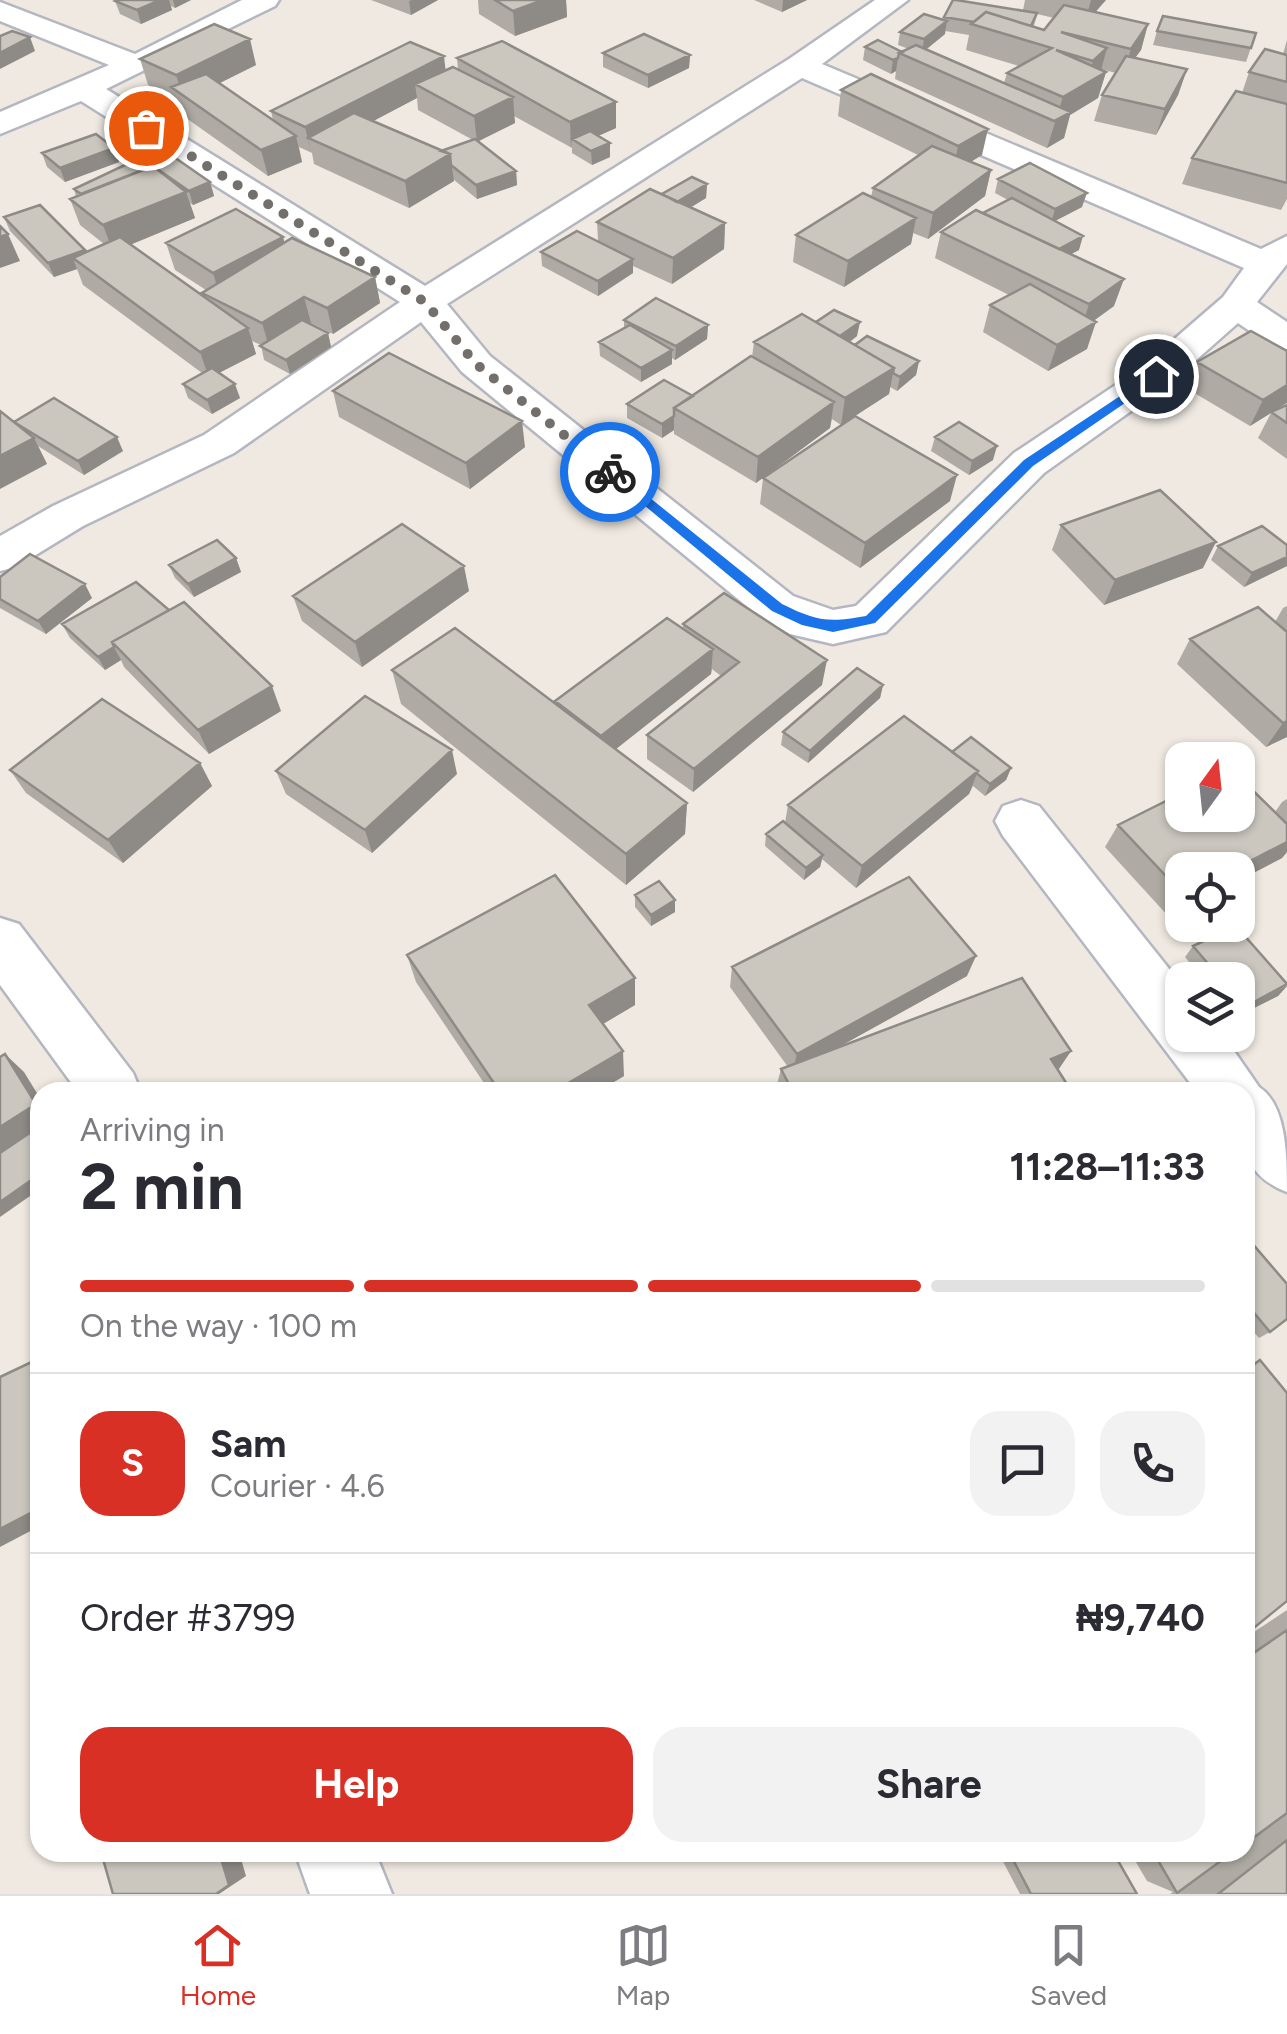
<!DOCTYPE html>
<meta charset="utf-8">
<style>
:root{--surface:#fff;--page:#f2f2f3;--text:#2b2b33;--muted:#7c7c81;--line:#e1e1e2;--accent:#d93025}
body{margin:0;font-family:Figtree,sans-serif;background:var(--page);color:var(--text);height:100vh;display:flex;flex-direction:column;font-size:38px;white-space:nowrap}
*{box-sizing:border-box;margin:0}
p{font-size:32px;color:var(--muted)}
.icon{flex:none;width:55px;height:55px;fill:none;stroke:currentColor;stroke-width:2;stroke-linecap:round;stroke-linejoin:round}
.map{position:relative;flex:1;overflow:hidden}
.panel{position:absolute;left:30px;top:1082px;width:1225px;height:780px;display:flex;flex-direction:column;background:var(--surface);border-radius:30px;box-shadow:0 2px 8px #0004}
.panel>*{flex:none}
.needle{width:65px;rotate:15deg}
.buttons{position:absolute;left:1165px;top:742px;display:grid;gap:20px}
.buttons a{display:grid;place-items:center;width:90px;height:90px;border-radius:20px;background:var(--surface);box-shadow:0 2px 8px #0004;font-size:50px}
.pin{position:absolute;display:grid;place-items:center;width:85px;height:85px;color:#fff;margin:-42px;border:5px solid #fff;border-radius:50%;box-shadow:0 2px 10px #0007}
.courier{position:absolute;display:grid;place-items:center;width:100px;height:100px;margin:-50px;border:8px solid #1a73e8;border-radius:50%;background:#fff;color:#222;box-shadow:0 2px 12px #0007}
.overview em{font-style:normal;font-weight:700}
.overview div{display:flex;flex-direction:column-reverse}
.overview{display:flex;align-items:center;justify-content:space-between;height:170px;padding:0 50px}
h1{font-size:65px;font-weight:700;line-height:75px}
.bar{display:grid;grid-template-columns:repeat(4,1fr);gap:15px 10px;align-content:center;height:120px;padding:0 50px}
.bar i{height:12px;border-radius:8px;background:var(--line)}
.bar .active{background:var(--accent)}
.bar p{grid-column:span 4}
.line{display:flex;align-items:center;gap:25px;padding:0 50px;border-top:2px solid var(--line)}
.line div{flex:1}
.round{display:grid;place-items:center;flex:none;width:105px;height:105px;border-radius:30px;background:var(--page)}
.action{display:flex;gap:20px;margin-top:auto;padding:20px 50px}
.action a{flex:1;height:115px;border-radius:30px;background:var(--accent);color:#fff;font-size:40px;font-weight:700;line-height:115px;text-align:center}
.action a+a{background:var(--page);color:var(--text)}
.menu{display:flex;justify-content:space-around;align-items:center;height:140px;border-top:2px solid var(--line);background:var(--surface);font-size:28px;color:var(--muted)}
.menu a{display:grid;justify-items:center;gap:5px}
.menu .active{color:var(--accent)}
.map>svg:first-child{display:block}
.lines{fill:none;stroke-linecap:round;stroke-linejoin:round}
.minor-casing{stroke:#b4b7c1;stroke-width:5}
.minor{fill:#fff;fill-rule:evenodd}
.wall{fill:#afaba4;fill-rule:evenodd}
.shaded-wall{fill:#8e8b86}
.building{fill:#cbc7bf;stroke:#8e8b86;stroke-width:2.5}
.route{fill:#1a73e8}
.done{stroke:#726f6d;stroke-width:10;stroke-dasharray:0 18}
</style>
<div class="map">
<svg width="1287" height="1894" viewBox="0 0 1287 1894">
<rect width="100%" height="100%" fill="#efe9e1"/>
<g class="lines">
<defs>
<path id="minor" d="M242 0H279L275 6 106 89 425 286 789 59 875 0H908L822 64 1261 249 1287 236V264L1257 302 1287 322V350L1273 347 1238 323 1169 384 1044 473 886 632 833 644 790 634 761 618 462 372 421 322 234 453 83 526 16 567 0 571V536L53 506 204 435 400 302 81 101 0 134V112L109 65 0 21V2L135 54ZM802 78 1244 268 1223 297 1141 368 1014 453 856 606 833 610 793 596 490 356 447 304Z
M1021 800 1039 806 1182 985V1035H1223L1259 1087C1287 1105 1287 1157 1287 1192 1236 1172 1245 1139 1245 1092H1197L1003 836 995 821 1003 806Z
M0 918 19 924 133 1073 141 1092H78L0 985Z
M295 1852H375L392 1894H310Z"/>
</defs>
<use href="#minor" class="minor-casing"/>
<use href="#minor" class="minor"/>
</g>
<path class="wall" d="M117 0H191L175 8 171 6 172 10 141 24 120 14 115 1Z
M371 0H438L411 15Z
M478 0H566L567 17 515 36 479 14Z
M754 0H807L782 12Z
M1025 0H1106L1095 12 1148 24 1141 50 1135 58 1187 69 1178 95 1156 135 1094 121 1102 95 1116 73 1101 69 1106 72 1098 98 1070 115 1064 138 1047 148 895 79 896 71 891 74 863 60 865 47 902 52 909 49 898 45 900 32 943 20 944 17 1023 10ZM1037 14 1054 18 1044 30 1034 26ZM945 31 969 35 966 50 1019 66 1007 73 1004 83 926 49 945 34Z
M1157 31 1256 33 1246 62 1153 45Z
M1287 40V199L1281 210 1182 184 1192 158 1242 93 1249 72 1283 54Z
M603 53 690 55 689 68 648 88 603 67Z
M457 58 616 102V128L598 136 610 157 592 165 572 153V148L514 116 515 123 478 141 516 171 517 185 477 199 453 179 454 181 409 208 314 164 312 153 299 147 302 162 268 176 179 113 174 97 148 85 140 59 256 65 219 83 273 120 271 111 446 70H458ZM417 98 418 110 473 140 441 151 373 121Z
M841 90 982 155 971 162 991 170 985 196 928 239 913 233 911 244 844 287 793 262 796 235 871 197 873 188 918 155 838 116Z
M114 148 119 162 65 182 47 167 42 153Z
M998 179 1082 207 1055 221 1079 250 1070 254 1114 306 1093 321 1087 349 1048 371 983 332 990 305 1009 295 935 258 941 232 1008 200 995 193Z
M210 182 214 196 193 205 190 203 195 218 131 244 203 296 202 293 206 290 175 270 166 243 283 237 284 243 375 277 380 303 333 334 311 323 328 333 331 347 290 374 264 360 261 345 252 341 256 354 219 373 240 398 212 414 188 398 183 384 202 373 83 285 77 269 54 277 10 231 4 217 85 250 86 252 104 244 80 225 70 199 76 196 74 189Z
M707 184 706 198 690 207 725 223 724 249 672 284 633 266V273L598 296 542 266 541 252 598 241 597 222 662 195Z
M624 320 708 325 707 339 675 360 672 358V364L641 382 600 356 599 342 624 328Z
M816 322 857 336 850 342 855 345 919 361 916 375 897 391 890 387 889 394 841 425 832 419 830 428 756 483 674 434V430L662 438 627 418V404L693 396 752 357 754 342Z
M1197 362 1277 409 1287 405V459L1258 438 1271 413 1250 426 1186 388Z
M333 391 525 447 470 489 339 417Z
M15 423 123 451 84 475 38 446 47 464Z
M935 437 993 460 969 475 931 451Z
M763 478 950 501 860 568 760 504Z
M1061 525 1203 568 1104 605 1052 550Z
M1287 545V566L1244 587 1211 560 1218 546Z
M236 558 241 572 194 597 175 578 169 565Z
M0 577 92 598 46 634 0 608Z
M469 591 362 667 302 621 293 596Z
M1287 606V737L1266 747 1177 664 1190 639 1275 622 1283 608Z
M62 624 281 711 209 754 124 667 121 660 105 670 70 638Z
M683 624 822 685 693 792 647 759V735L721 676 712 669 711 674 616 749 687 803 685 834 626 885 401 704 392 670 555 704V701L683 629Z
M883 685 880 698 808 763 781 745 783 732Z
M952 752 1011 768 1006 780 985 796 973 786 969 794 856 888 822 859 820 867 804 880 765 846 766 834 785 823 788 805Z
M200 763 212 786 123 863 26 793 10 770Z
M276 771 457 774 372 853 286 794Z
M1287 799V852L1282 858 1238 881V870H1182V910L1169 917 1105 847 1118 825 1275 812 1282 802Z
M635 895 675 912 651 926 635 907Z
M1193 946 1287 986 1278 996 1238 1016V980H1204L1185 957Z
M407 955 635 978V1005L603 1024 624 1076 597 1092H490L416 982Z
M732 967 967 976 836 1048 1071 1051 1058 1070 1072 1092H775L781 1069 788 1067 730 987Z
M1245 1235 1270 1332 1259 1338 1245 1322Z
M1287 1610V1894H1170L1173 1892 1147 1881 1130 1852H1245V1638Z
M998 1852H1113L1137 1894H1020Z"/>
<path class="shaded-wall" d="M160 0H169L172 10 141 24 137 10Z
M173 0H191L175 8Z
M412 0H438L411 15 409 1Z
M543 0H566L567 17 515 36 513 11Z
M783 0H807L782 12Z
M1091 0H1106L1084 25Z
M947 21 945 34 922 53 924 39Z
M1148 24 1141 50 1123 74 1131 49Z
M30 37 35 51 0 69V53Z
M250 39 256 65 188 99 182 94 176 75Z
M1107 48 1100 74 1106 72 1098 98 1070 115 1064 138 1047 148 1063 97 1087 83 1093 61Z
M690 55 689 68 648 88V75Z
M444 56 447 82 415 84 417 98 326 146 308 138 311 153 305 127Z
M898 58 896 71 891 74 893 60Z
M1187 69 1178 95 1156 135 1165 109Z
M513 97 515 123 477 142 474 116Z
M616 102V128L580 144 572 139 571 148 570 122Z
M988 129 982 155 953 172 958 146Z
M296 136 302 162 268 176 261 150Z
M610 143V157L592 165 591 151Z
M114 148 119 162 65 182 60 168Z
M450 154 454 181 409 208 405 181Z
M991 170 985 196 928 239 933 213Z
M516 171 517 185 477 199 476 185Z
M210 182 214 196 193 205 189 191Z
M707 184 706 198 677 216V202Z
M186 192 195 218 113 252 103 225Z
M1087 193 1082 207 1051 223 1055 209Z
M916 218 911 244 844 287 848 261Z
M725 223 724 249 672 284 673 258Z
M8 234 20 261 0 268V237Z
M1083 236 1079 250 1049 266 1053 252Z
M283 237 290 264 221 299 213 273Z
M85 250 90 264 73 258 77 269 54 277 48 263Z
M633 259V273L598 296V281Z
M375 277 380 303 333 334 327 308Z
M1124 279 1114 306 1081 330 1089 304Z
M304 297 311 323 270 350 262 323Z
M860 322 857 336 834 353 836 338Z
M1096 322 1087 349 1048 371 1057 345Z
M708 325 707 339 675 360 676 346Z
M248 328 256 354 209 378 200 352Z
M328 333 331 347 290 374 286 360Z
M672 350V364L641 382V368Z
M919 361 916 375 897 391 900 377Z
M894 368 889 394 841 425 845 398Z
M235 384 240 398 212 414 207 400Z
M1287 385V403L1250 426 1263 400Z
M834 402 830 428 756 483 758 457Z
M674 416V430L662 438V424Z
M522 421 525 447 470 489 466 463Z
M117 437 123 451 84 475 78 461Z
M34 438 47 464 0 489V456Z
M997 446 993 460 969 475 972 461Z
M957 475 950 501 860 568 865 543Z
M1216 542 1203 568 1104 605 1115 580Z
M1287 557V566L1244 587 1252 573Z
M236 558 241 572 194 597 188 584Z
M464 566 469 591 362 667 355 642Z
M85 584 92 598 46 634 38 621Z
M114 647 121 660 105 670 98 657Z
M713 649 711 674 602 760 601 736Z
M827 660 822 685 693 792 694 769Z
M883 685 880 698 808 763 810 751Z
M272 686 281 711 209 754 198 730Z
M1287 721V737L1266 747 1283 723Z
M452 750 457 774 372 853 365 830Z
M200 763 212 786 123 863 108 840Z
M1011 768 1006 780 985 796 990 784Z
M978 771 969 794 856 888 862 866Z
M687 803 685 834 626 885V854Z
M1287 842V852L1282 858 1238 881V870H1233Z
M823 855 820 867 804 880 806 868Z
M1182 898V910L1169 917Z
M675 900V912L651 926V915Z
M976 956 967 976 792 1073 797 1054Z
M635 978V1005L591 1031 589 1005Z
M1287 986 1278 996 1238 1016 1245 1007Z
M623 1051 624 1076 597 1092H553Z
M1071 1051 1054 1076 1051 1059Z
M5 1054 24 1072 40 1098V1131L0 1157V1127Z
M40 1174V1189L0 1217V1202Z
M40 1508V1526L0 1547V1529Z
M219 1852H239L246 1876 219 1894H216Z"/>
<path class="building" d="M117 0H160L137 10 115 1Z
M495 0H543L513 11Z
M953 0H956L1037 13 1031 26 986 12 974 22 944 17Z
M1064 5 1148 24 1131 49 1061 32 1107 48 1093 61 1056 50 1106 72 1063 97 1007 73 1052 48 971 24 986 12 1044 30Z
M924 14 947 21 924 39 900 32Z
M1163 16 1256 33 1251 48 1157 31Z
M214 24 250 39 176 75 140 59Z
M12 31 30 37 0 53V36Z
M644 34 690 55 648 75 603 53Z
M878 40 902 52 899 53 898 58 893 60 865 47Z
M502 41 616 102 570 122 457 58Z
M410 42 444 56 305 127 271 111Z
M916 45 1071 112 1054 121 899 53Z
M1265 49 1287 55V82L1249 72Z
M1126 56 1187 69 1165 109 1102 95Z
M453 67 513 97 474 116 415 84Z
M206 74 296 136 261 150 171 87Z
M871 74 988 129 958 146 841 90Z
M1236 91 1287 104V183L1192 158Z
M354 113 450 154 405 181 308 138Z
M590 131 610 143 591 151 572 139Z
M96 134 114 148 60 168 42 153Z
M475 139 516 171 476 185 451 165 450 154 441 151Z
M932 146 991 170 933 213 873 188Z
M161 148 210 182 189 191 153 166 81 194 74 189Z
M1030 163 1087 193 1055 209 998 179Z
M153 166 186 192 103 225 70 199Z
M692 177 707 184 677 202 662 194Z
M650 189 725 223 673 258 597 222Z
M863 193 916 218 848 261 796 235Z
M1012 198 1083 236 1059 249 983 213Z
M40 205 85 250 48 263 4 217Z
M236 209 283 237 213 273 166 243Z
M976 210 1124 279 1089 304 941 232Z
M0 226 8 234 0 237Z
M577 231 633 259 598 281 541 252Z
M120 237 248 328 200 352 73 258Z
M292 238 375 277 327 308 304 297 262 323 202 293Z
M1030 284 1096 322 1057 345 990 305Z
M656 298 708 325 676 346 624 320Z
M834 310 860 322 840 336 816 322Z
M802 314 894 368 845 398 754 342Z
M302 320 328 333 286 360 260 346Z
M630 325 672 350 641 368 599 342Z
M1251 331 1287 351V385L1263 400 1197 362Z
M867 336 919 361 900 377 893 373 894 368 855 345Z
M389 353 522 421 466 463 333 391Z
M751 356 834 402 758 457 674 408Z
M212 368 235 384 207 400 183 384Z
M664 380 693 396 674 408V416L662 424 627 404Z
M54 398 117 437 78 461 14 422Z
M1287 405V423L1271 412Z
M0 411 34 438 0 456Z
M855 416 957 475 865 543 763 478Z
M959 422 997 446 972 461 935 437Z
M1160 490 1216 542 1115 580 1061 525Z
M402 524 464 566 355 642 293 596Z
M1262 526 1287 545V557L1252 573 1218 546Z
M217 540 236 558 188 584 169 565Z
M30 554 85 584 38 621 0 599V577Z
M136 582 169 610 112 642 114 647 98 657 62 624Z
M724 593 827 660 694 769 647 735 739 662 683 624Z
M184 602 272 686 198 730 112 642Z
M1258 607 1287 632V721L1283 723 1190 639Z
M667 618 713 649 601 736 555 701Z
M455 628 687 803 626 854 392 670Z
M857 668 883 685 810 751 783 732Z
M365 696 452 750 365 830 276 771Z
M102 699 200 763 108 840 10 770Z
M904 716 978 771 862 866 788 805Z
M971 737 1011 768 990 784 976 773 978 771 952 752Z
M1238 776 1287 824V842L1233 870H1182V893L1118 825 1182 793V815H1238Z
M783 821 823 855 806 868 766 834Z
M555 875 635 978 589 1005 623 1051 553 1092H500L407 955Z
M909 877 976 956 797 1054 732 967Z
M659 881 675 900 651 915 635 895Z
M1236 926 1287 984 1245 1007 1238 998V980H1222L1193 946Z
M1022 978 1071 1051 1051 1059 1072 1092H793L781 1069Z
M5 1054 36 1104 0 1127V1057Z
M618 1085 623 1092H604Z
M40 1126V1174L0 1202V1153Z
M1245 1235 1287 1284V1319L1270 1332 1245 1302Z
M40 1358V1508L0 1529V1377Z
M1260 1360 1287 1393V1601L1245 1635V1371Z
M1287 1630V1813L1245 1844V1659Z
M1287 1840V1894H1218Z
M101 1852H219L229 1885 216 1894H113Z
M1009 1852H1113L1137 1894H1031Z
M1153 1852H1233L1177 1893Z"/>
<path class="route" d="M1156 372 1160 379 1033 466 875 623 833 632 802 625 772 611 604 472 614 469 782 604C816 621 829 623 866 616L1024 460Z"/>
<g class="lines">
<path class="done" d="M146 128 425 302 476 364 610 472"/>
</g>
</svg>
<div class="buttons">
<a><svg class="needle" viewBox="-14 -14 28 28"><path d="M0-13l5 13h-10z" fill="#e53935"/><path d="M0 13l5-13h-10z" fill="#7c7c81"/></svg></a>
<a><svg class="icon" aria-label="locate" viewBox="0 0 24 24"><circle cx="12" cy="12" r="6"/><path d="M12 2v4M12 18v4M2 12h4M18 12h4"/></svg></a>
<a><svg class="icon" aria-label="layers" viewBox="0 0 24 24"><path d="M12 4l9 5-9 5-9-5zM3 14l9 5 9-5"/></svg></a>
</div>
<div class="pin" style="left:146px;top:128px;background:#ea580c"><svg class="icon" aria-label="bag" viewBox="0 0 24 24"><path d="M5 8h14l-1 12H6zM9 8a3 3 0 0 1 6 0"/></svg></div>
<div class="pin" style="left:1156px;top:376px;background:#1f2937"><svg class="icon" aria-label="home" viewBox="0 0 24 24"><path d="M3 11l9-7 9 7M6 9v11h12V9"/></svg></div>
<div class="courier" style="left:610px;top:472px"><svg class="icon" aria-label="bike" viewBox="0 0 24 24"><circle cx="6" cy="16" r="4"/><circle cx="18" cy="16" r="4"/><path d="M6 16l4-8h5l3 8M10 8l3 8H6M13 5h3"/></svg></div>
<section class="panel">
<div class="overview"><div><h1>2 min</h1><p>Arriving in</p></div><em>11:28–11:33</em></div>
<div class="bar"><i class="active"></i><i class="active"></i><i class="active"></i><i></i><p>On the way · 100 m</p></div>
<div class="line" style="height:180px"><b class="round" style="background:var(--accent);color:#fff">S</b><div><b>Sam</b><p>Courier · 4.6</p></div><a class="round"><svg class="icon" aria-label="chat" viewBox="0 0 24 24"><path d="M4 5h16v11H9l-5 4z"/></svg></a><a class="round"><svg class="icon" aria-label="phone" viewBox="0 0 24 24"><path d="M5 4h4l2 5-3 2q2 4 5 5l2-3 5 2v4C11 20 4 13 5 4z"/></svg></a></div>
<div class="line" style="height:130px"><div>Order #3799</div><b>₦9,740</b></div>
<div class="action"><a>Help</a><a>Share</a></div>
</section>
</div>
<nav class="menu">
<a class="active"><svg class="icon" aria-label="home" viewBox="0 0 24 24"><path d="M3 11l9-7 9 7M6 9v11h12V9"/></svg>Home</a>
<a><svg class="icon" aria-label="map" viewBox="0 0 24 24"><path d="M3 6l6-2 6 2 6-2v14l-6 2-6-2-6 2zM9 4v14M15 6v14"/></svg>Map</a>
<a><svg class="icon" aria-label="saved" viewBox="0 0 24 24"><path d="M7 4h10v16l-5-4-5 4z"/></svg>Saved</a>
</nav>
